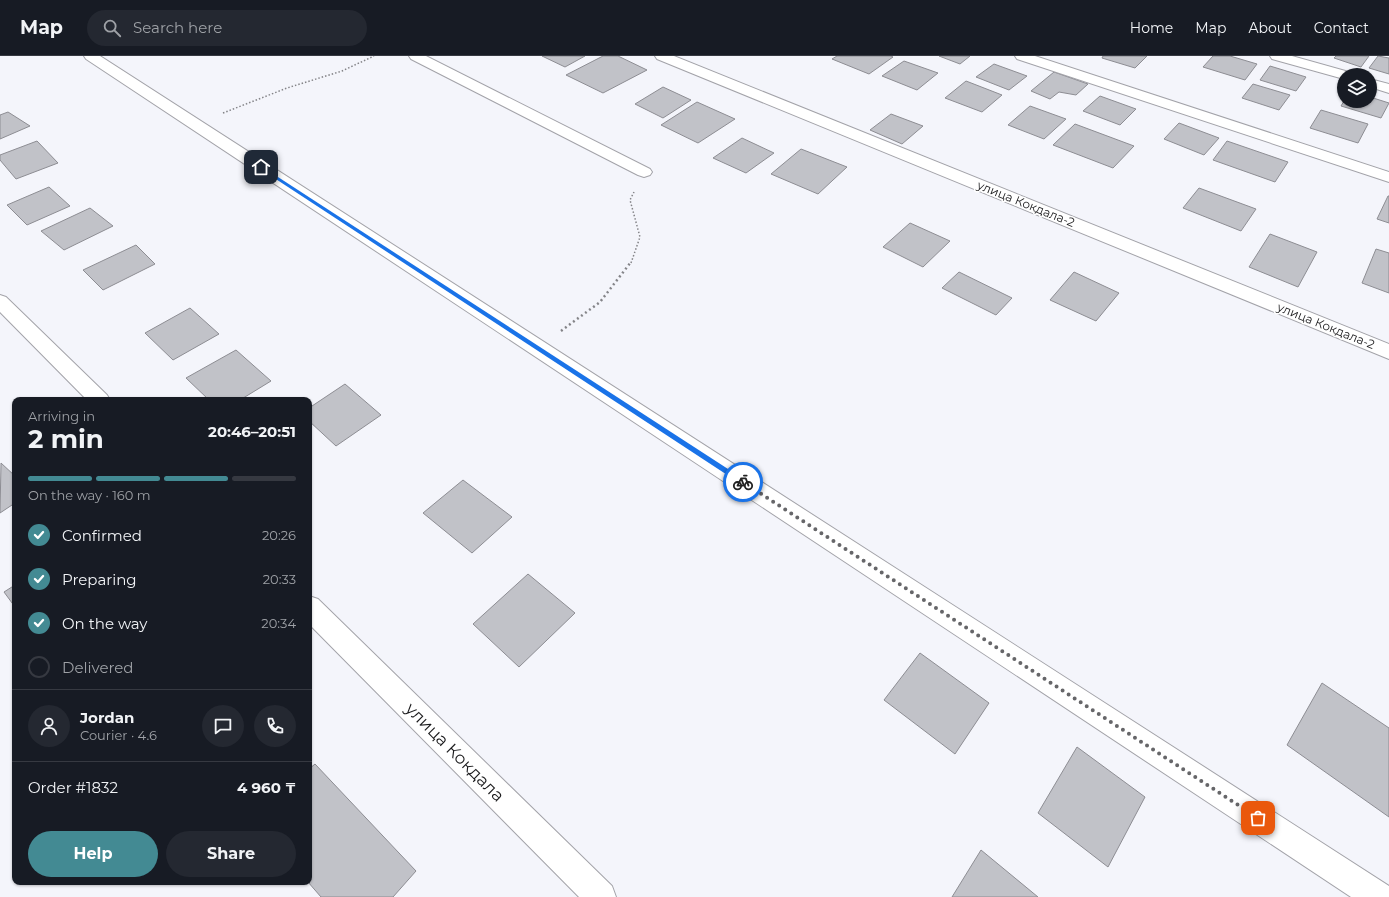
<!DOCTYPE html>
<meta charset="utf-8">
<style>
:root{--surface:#171b24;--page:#242831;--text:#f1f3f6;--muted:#9ea1a6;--line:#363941;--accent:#438a93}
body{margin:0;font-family:Montserrat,sans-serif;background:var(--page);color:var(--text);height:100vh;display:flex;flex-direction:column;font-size:15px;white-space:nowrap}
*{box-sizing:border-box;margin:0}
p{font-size:13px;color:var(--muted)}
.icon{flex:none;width:22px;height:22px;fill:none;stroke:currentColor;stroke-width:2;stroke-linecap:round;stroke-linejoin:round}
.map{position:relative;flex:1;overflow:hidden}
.details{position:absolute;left:12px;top:341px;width:300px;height:488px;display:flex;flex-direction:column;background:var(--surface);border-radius:8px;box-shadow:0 1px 3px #0004}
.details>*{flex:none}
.controls{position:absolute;left:1337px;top:12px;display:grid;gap:8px}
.controls a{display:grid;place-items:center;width:40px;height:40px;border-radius:50%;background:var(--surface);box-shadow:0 1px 3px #0004;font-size:20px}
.pin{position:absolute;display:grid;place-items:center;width:34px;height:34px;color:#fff;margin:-17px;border-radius:8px;box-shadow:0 2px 6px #0006}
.courier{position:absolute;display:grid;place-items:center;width:40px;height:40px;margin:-20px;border:3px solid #1a73e8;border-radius:50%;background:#fff;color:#222;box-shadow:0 1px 5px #0007}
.headline em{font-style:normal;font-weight:700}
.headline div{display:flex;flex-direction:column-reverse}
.headline{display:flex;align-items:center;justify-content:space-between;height:68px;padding:0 16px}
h1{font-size:26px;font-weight:700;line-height:30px}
.bar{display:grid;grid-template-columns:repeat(4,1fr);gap:6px 4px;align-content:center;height:48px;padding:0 16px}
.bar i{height:5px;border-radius:3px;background:var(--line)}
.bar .on{background:var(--accent)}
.bar p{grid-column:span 4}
.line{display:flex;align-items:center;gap:10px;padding:0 16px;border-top:1px solid var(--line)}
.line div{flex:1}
.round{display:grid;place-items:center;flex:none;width:42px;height:42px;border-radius:21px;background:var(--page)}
ol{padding:0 16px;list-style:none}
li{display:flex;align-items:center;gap:12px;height:44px}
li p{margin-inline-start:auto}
li .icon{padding:4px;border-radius:50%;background:var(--accent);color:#fff;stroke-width:4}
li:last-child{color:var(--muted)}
li i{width:22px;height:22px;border:2px solid var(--line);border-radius:50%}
.primary-button{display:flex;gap:8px;margin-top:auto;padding:8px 16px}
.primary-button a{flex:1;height:46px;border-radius:24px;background:var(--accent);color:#fff;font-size:16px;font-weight:700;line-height:46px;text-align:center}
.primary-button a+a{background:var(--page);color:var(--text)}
header{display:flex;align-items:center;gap:24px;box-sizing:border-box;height:56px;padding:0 20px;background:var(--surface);border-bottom:1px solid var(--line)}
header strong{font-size:19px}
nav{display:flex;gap:22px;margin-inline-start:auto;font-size:14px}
.search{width:280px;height:36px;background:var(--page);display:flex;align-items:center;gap:10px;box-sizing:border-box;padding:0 14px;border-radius:22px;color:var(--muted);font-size:15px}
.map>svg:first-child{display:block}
.building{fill:#c1c2c8;stroke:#8d8d93}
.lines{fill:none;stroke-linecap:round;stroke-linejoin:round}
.minor-casing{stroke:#a3a3a9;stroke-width:2}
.path-far1{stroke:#848488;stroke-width:1.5;stroke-dasharray:1.5 2;stroke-linecap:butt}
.path{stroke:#848488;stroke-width:2.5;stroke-dasharray:2 3;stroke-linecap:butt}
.minor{fill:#fff;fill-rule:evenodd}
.route{fill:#1a73e8}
.done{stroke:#666669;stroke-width:4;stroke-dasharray:0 7.2}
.labels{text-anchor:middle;stroke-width:3;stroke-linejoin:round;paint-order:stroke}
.far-street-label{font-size:12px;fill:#19191b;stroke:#fff}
.near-street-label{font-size:17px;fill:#19191b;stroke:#fff}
</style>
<header>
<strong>Map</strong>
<div class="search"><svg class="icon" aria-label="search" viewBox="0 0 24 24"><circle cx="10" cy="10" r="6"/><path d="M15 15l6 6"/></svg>Search here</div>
<nav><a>Home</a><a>Map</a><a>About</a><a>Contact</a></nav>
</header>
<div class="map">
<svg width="1389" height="841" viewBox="0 0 1389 841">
<rect width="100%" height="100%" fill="#f4f5fb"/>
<path class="building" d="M542 0H585L565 11Z
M603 0H618L647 14 603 37 566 19Z
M837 0H891L893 1 869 18 832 3Z
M939 0H970L960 8Z
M1103 0H1147L1135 12 1102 2Z
M1213 0H1230L1257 8 1245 24 1203 11Z
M1336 0H1369L1361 11 1334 2Z
M1378 0 1389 2V18L1369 12Z
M904 5 938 17 917 34 882 20Z
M994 8 1027 20 1009 34 976 21Z
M1270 10 1306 21 1296 35 1260 24Z
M1054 16 1088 28 1076 39 1059 36 1050 43 1031 35Z
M966 25 1002 39 982 56 945 42Z
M1253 28 1290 39 1279 54 1242 42Z
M663 31 691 44 663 62 635 48Z
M1100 40 1136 53 1120 69 1083 55Z
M1370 41 1389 47 1381 62 1341 50 1344 45H1370Z
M697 46 735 63 698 87 661 69Z
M1030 50 1066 63 1044 83 1008 69Z
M1321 54 1368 68 1358 87 1310 72Z
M8 56 30 70 0 83V59Z
M891 58 923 70 902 88 870 74Z
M1179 67 1219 82 1204 99 1164 83Z
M1075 68 1134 90 1113 112 1053 89Z
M742 82 774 97 746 117 713 102Z
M37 85 58 107 16 123 0 104V99Z
M1227 85 1288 106 1275 126 1213 104Z
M801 93 847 111 818 138 771 118Z
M49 131 70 150 27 169 7 149Z
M1199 132 1256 153 1241 175 1183 152Z
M1388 140H1389V167L1377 163Z
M90 152 113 170 64 194 41 175Z
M910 167 950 185 923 211 883 191Z
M1270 178 1317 196 1298 231 1249 211Z
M136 189 155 208 103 234 83 214Z
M1376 193 1389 197V237L1362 227Z
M959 216 1012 242 996 259 942 232Z
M1074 216 1119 237 1096 265 1050 244Z
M190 252 219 278 173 304 145 277Z
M236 294 271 325 240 344H209L186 322Z
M345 328 381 359 336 390 309 365V352Z
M1 407 15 420V447L0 457Z
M463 424 512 461 472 497 423 457Z
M528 518 575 557 519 611 473 568Z
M15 529V551L4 536Z
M920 597 989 647 955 698 884 644Z
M1322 627 1389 672V761L1287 689Z
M1077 691 1145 741 1108 811 1038 757Z
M315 708 416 815 393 841H321L308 826 309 713Z
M981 794 1038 841H952Z"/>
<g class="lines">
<defs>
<path id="minor" d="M84 0H100L1389 830V841H1351L86 3Z
M409 0H426L650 113 652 116 650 119 644 121 638 119 411 3Z
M655 0H674L1389 288V303L657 3Z
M1015 0H1035L1389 116V126L1017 3Z
M1270 0H1292L1349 16 1351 19H1344V23L1272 3Z
M1370 23 1389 28V37L1370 31Z
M0 239 6 241 107 339 110 344H87L0 256Z
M309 540 318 543 612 830 616 841H579L309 568Z"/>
</defs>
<use href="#minor" class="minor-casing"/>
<path class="path-far1" d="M223 57 287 32 342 15 374 0
M631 207 640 181 630 144 634 136"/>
<path class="path" d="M561 275 600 246 631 206"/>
<use href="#minor" class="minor"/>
</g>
<path class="route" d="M261 110 745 424V428H741L259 112Z"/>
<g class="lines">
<path class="done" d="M743 426 1258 762"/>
</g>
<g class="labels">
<g class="far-street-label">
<text transform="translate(1026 148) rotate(22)" y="4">улица Кокдала-2</text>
<text transform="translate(1326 270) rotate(22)" y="4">улица Кокдала-2</text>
</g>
<g class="near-street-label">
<text transform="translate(455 696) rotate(45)" y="6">улица Кокдала</text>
</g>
</g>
</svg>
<div class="controls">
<a><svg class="icon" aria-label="layers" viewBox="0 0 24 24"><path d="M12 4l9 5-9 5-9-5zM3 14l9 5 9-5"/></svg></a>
</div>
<div class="pin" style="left:1258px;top:762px;background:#ea580c"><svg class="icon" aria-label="bag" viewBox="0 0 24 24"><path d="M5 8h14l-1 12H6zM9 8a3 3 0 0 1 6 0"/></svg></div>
<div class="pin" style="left:261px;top:111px;background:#1f2937"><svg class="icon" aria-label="home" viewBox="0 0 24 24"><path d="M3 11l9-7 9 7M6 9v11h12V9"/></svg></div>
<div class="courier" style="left:743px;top:426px"><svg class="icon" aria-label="bike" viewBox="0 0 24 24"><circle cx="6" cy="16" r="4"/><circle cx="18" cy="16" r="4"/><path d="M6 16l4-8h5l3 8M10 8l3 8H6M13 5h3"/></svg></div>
<section class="details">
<div class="headline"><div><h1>2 min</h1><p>Arriving in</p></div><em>20:46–20:51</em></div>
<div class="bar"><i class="on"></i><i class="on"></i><i class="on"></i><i></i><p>On the way · 160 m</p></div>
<ol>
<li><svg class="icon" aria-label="check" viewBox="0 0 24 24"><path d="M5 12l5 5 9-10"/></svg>Confirmed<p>20:26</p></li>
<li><svg class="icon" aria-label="check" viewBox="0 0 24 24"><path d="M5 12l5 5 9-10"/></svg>Preparing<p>20:33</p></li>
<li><svg class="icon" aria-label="check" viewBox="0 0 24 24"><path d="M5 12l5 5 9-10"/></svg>On the way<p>20:34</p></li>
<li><i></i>Delivered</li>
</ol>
<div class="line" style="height:72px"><a class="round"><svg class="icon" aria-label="person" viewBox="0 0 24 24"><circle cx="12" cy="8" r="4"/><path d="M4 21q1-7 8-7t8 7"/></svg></a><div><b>Jordan</b><p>Courier · 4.6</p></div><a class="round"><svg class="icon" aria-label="chat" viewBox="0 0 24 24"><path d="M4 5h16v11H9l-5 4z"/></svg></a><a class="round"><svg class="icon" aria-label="phone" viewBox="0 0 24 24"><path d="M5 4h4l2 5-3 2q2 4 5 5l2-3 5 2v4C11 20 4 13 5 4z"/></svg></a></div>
<div class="line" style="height:52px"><div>Order #1832</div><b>4 960 ₸</b></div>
<div class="primary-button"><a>Help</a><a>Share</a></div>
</section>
</div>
